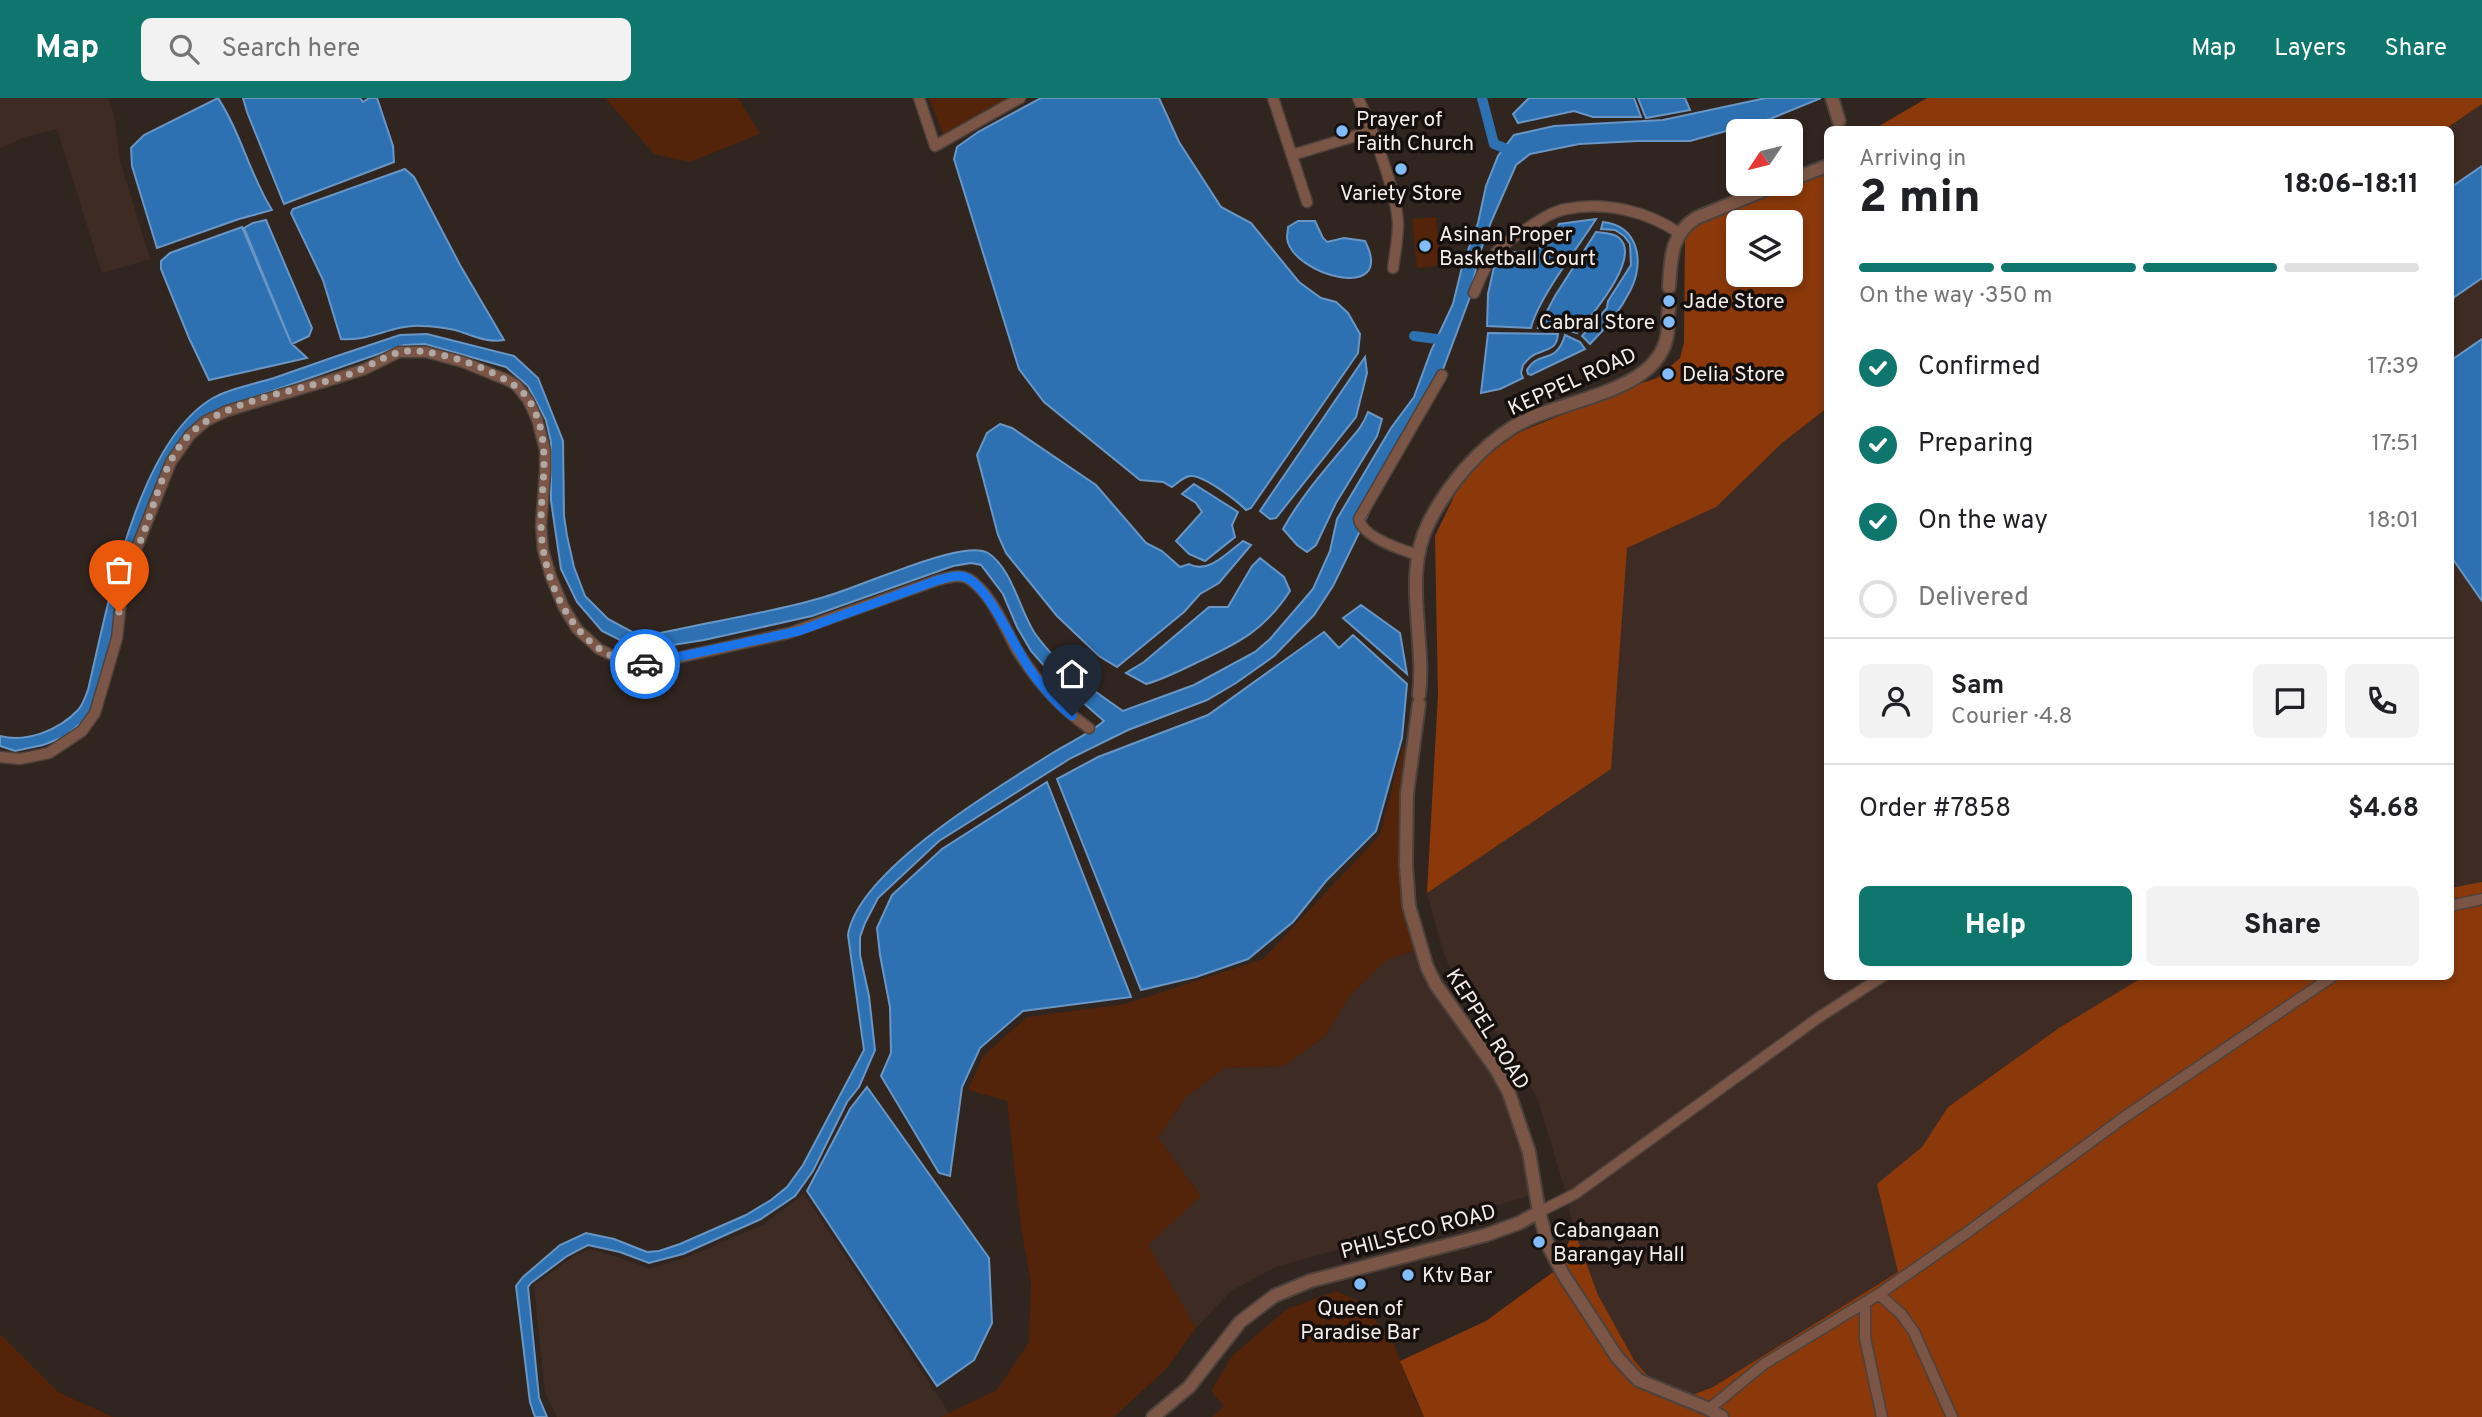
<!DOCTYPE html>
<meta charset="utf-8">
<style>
:root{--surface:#fff;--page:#f2f2f2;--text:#202124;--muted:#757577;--line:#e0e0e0;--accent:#0f766e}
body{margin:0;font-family:Overpass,sans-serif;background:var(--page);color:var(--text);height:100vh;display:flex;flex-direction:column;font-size:26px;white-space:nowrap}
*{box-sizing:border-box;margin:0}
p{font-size:23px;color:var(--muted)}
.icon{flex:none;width:38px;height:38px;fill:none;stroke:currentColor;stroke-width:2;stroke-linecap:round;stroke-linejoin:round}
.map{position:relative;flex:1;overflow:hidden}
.side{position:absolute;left:1824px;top:28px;width:630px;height:854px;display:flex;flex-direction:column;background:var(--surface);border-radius:10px;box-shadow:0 4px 10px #0003}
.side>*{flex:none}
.needle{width:46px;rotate:235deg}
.controls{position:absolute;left:1726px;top:21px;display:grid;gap:14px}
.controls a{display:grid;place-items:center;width:77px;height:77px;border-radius:10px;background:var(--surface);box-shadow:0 4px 10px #0003;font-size:35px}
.pin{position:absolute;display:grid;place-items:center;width:60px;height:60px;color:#fff;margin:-72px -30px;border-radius:50% 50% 50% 0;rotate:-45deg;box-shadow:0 0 7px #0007}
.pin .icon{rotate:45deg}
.courier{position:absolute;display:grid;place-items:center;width:70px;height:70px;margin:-35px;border:5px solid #1a73e8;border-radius:50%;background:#fff;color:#222;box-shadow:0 2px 9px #0007}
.head em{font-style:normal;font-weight:800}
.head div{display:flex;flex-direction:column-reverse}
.head{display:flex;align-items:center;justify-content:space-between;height:119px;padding:0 35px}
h1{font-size:46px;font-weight:800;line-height:52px}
.bar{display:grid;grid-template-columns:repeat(4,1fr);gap:10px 7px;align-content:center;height:84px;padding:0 35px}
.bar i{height:9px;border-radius:5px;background:var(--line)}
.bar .active{background:var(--accent)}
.bar p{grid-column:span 4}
.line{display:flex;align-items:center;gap:18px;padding:0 35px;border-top:2px solid var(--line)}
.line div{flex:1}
.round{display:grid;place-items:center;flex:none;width:74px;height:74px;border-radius:10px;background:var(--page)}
ol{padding:0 35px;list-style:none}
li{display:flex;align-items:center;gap:21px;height:77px}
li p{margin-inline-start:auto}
li .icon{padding:7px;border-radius:50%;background:var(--accent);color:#fff;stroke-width:4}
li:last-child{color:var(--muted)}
li i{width:38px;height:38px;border:4px solid var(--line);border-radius:50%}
.primary-button{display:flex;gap:14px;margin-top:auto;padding:14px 35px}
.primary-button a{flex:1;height:80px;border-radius:10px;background:var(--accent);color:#fff;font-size:28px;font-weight:800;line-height:80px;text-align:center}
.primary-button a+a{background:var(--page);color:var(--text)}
header{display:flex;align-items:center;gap:42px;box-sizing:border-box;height:98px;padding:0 35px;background:var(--accent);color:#fff}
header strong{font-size:33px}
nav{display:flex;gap:38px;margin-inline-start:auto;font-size:24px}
.search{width:490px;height:63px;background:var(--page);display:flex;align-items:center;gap:18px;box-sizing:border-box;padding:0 24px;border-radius:10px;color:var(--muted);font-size:26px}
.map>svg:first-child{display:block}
.built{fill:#3e2c24}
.green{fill:#53230a}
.forest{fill:#8b390a;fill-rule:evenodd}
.water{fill:#2d71b3;stroke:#6996c4;stroke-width:2}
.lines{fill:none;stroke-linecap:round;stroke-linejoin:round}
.canal{stroke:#2d71b3;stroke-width:10}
.tertiary-tunnel{stroke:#4f433e;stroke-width:12;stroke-dasharray:12 6;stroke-linecap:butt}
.minor-casing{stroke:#4d413c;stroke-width:13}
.tertiary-casing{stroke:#4d413c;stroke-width:16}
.minor{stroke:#7b5646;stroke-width:10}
.tertiary{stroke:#7b5646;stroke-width:12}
.done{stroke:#b1a7a3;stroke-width:7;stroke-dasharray:0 12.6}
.route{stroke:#1a73e8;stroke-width:9}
.poi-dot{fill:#82bcfa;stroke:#15100d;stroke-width:2.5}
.labels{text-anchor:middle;stroke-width:7;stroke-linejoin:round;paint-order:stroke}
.poi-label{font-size:21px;fill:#f6edea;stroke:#15100d;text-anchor:start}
.street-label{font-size:21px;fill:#f6edea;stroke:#15100d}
</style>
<header>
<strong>Map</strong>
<div class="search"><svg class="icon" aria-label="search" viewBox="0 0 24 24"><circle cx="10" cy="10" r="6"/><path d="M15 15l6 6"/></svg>Search here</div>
<nav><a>Map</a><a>Layers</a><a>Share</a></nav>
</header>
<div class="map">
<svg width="2482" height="1319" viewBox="0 0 2482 1319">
<rect width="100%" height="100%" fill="#312520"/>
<path class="built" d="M0 0H108L114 16 120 63 150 161 102 175 57 31 25 39 0 50Z
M2482 6V241L2450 263V32H2444Z
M1827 310V878L2143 879 2059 930 1948 1009 1922 1049 1878 1086 1898 1174 1713 1289 1690 1299 1662 1287 1646 1276 1634 1262 1598 1197 1574 1132 1565 1092 1538 1002 1513 956 1462 894 1444 857 1427 795 1438 597 1435 438 1487 357 1520 334 1782 345Z
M2450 457 2482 503V784L2450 790Z
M1420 851 1491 965 1540 1095 1276 1169 1231 1193 1196 1230 1147 1147 1201 1098 1158 1040 1186 999 1225 970 1284 968 1325 938 1350 897 1388 861Z
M804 1096 949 1315 940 1319H557L545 1295 534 1187 571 1160 589 1151 618 1159 650 1171 687 1159 763 1127Z"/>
<path class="green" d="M605 0H738L760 36 690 64 654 56Z
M929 0H1007L943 36Z
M1436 119 1441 167 1417 170 1412 121Z
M1421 642 1404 775 1420 851 1388 861 1350 897 1325 938 1284 968 1225 970 1186 999 1158 1040 1201 1098 1148 1147 1196 1230 1166 1271 1114 1319H940L997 1292 1029 1244 1031 1185 1021 1130 1007 1003 968 992 983 958 1027 919 1125 906 1263 861 1380 737 1403 648Z
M1336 1193 1358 1203 1392 1241 1415 1302 1424 1319H1212L1224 1308 1211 1293 1232 1258 1287 1211Z
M0 1236 58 1294 113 1319H0Z"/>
<path class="forest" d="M1927 0H2482V6L2444 32 1874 31Z
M1827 71V310L1782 345 1716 409 1627 450 1611 671 1427 795 1438 597 1435 438 1462 382 1487 357 1520 334 1627 290 1657 280 1680 260 1684 245 1685 139 1698 124ZM1738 124H1790V177H1738Z
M2482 784V1319H1424L1400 1263 1486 1223 1556 1172 1574 1132 1598 1197 1634 1262 1646 1276 1662 1287 1690 1298 1713 1289 1898 1174 1877 1086 1922 1049 1948 1009 2059 930 2143 879 2450 878V790Z"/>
<path class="water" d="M218 0C241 35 250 77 272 112L239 121 157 150 132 68 131 50 144 37Z
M243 0H360L363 4 369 0H377L393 48 394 64 284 106 247 14Z
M1041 0H1159L1179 44 1221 109 1251 125 1299 184 1321 200 1336 204 1348 215 1360 236 1358 255 1251 410 1246 412C1236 402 1206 379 1192 378 1185 377 1178 385 1172 389L1163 384 1140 382 1044 304 1019 271 954 61 957 49 978 34Z
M1529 0H1634L1641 19H1593L1574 13 1518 25 1513 16Z
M1638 0H1685L1690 12 1646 20Z
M1766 0H1821L1770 21 1690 43H1638L1579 46 1530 56 1516 67 1491 124 1478 160 1470 199 1430 306 1378 396 1333 488 1314 517 1274 558 1236 585 1207 602 1128 632 1071 660 939 743 878 800 865 825 860 839V857L869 898 875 952 859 989 847 1004 813 1073 795 1098 761 1121 683 1156 649 1165 620 1154 588 1147 567 1158 531 1185 528 1189 539 1300 547 1319H535L530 1304 516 1188 523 1179 560 1147 586 1135 614 1141 647 1154 659 1153 680 1146 746 1117 771 1102 787 1089 803 1067 864 952 848 837C858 772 1000 688 1054 654 1071 644 1090 635 1104 623L1054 579 1031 553 1017 529 1003 496 981 467 971 465 953 468 812 518 704 542 660 549 632 548 602 533 577 504 561 471 551 403V344L546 322 528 288 506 269 425 246 404 247 218 312 171 361 121 502 105 584 87 620 64 639 43 647 15 653 0 648V638C27 645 59 632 78 612 83 607 85 599 88 592 107 511 137 344 213 300 230 290 255 286 274 280 316 265 357 251 400 237L427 236 514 258 538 280 563 343 564 418 567 438 574 469 585 498 608 521 634 535H660C714 523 769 515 821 500 845 493 868 483 891 475 910 468 971 444 988 455 1013 471 1020 515 1036 537 1059 569 1091 591 1123 613L1194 587 1255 554 1270 541 1313 491 1330 453 1337 421 1391 330 1414 299 1431 253 1453 206 1462 169 1478 125 1486 88 1498 58 1514 37 1554 28 1663 22Z
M2482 68V180L2450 202V90Z
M405 71 414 79 460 167 504 242C486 245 472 237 455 232 445 230 433 228 422 228 393 226 369 244 341 241L323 182 291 115 293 111Z
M1596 121C1579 148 1537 202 1531 230L1487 228 1488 196 1497 156 1536 152 1551 145 1559 126Z
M266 122 312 230 309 238 292 246 307 260 209 282 189 240 161 171V163L170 155 242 129 291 245 244 130 253 125Z
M1298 123H1315L1323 140 1327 144 1344 140 1365 143C1397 206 1291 177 1287 140 1287 136 1288 133 1288 129Z
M1603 124C1639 128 1645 165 1630 193 1620 213 1606 230 1590 246L1582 238 1607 210 1608 203 1631 167 1630 146 1624 138 1615 132 1601 131Z
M1596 134C1603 135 1612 135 1618 139 1644 158 1590 219 1577 235L1560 230H1538L1555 198Z
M1488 235 1558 236C1557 250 1549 251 1538 255 1531 257 1527 262 1523 267L1521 275 1523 280 1500 291 1481 295Z
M1565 237 1580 244 1585 251 1531 277 1528 276 1527 272C1539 251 1556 268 1565 237Z
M2482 241V503L2450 457V263Z
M1365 259 1367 275 1356 319 1276 420 1270 421 1260 413Z
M1368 314 1382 321 1377 338 1336 405 1316 447 1307 454 1297 447 1283 431C1299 402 1322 375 1343 350 1354 336 1361 332 1368 314Z
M1000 326 1012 330 1096 387 1146 445 1162 453 1180 469 1189 466C1208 477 1228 454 1243 443L1251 447 1219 485 1200 496 1184 514 1117 569 1099 558 1057 518 1006 455 998 437 977 357 987 335Z
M1194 386 1238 414 1232 427 1235 439 1205 463 1189 456 1176 443 1202 414 1196 405 1182 396Z
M1260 460 1284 479 1290 493C1264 533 1238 545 1196 565 1179 573 1164 581 1146 586L1126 575 1144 564 1209 509H1228L1252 468Z
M1361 507 1400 535 1407 576 1343 520Z
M1324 534 1339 550 1353 537 1407 586 1402 640 1376 733 1326 783 1293 824 1248 861 1196 879 1141 892 1057 681 1098 659 1208 617Z
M1047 684 1131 899 1023 913 980 950 962 989 950 1078 939 1075 881 978 891 955 890 909 880 857 877 830 892 797 942 751Z
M867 989 989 1160 992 1225 974 1262 937 1288 807 1093 850 1011Z"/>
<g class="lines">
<path class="canal" d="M1482 0 1494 46 1512 53
M1414 238 1444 242"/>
<path class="tertiary-tunnel" d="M1841 31V32"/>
<defs>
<path id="minor" d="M919 0 935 48 1020 0
M1273 0 1307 104
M1358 0C1372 30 1397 95 1398 126 1398 141 1395 156 1393 170
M1292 57 1372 33
M1474 195C1479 184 1483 172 1491 161 1499 149 1511 141 1523 133 1536 125 1550 114 1566 111 1604 103 1647 113 1679 135
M1418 457C1402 452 1362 439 1359 421L1442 277
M0 659 20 661 49 655 82 633 95 615 117 540 123 484 171 364 190 337 206 323 227 313 337 280 365 271 399 254H426L463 264 507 282 516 287 528 302 537 321 545 352V374L541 428 543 452 551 479 563 508 577 531 599 551 619 561 638 566 659 564 789 535 938 482C948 480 959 475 969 481 992 496 1004 529 1017 552 1036 583 1059 609 1089 630
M2450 808 2482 801
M1539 1114 1575 1096 1818 920 1883 878
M1879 1196 1901 1216 1914 1234 1952 1319
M1865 1205V1240L1882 1319
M1709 1311 1764 1266 1879 1196 1965 1136 2126 1018 2333 878"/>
<path id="tertiary" d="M1832 0 1839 23
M1790 82 1827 68
M1669 189C1671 161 1670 137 1696 120L1779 86
M1668 221 1669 207
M1419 597C1426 540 1402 477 1429 424 1448 387 1478 351 1513 329 1560 299 1666 297 1668 229
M1419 606 1407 696 1406 767 1409 808 1427 869 1436 887 1496 971 1509 995 1529 1054 1539 1114 1548 1147 1563 1176 1617 1259 1638 1282 1709 1311 1722 1319
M1153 1319 1189 1289 1240 1224 1274 1198 1310 1183 1486 1137 1519 1125 1539 1114"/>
</defs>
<use href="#minor" class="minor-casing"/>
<use href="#tertiary" class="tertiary-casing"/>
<use href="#minor" class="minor"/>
<use href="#tertiary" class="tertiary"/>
</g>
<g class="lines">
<path class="done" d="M119 514C120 505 120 496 122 488 126 473 134 458 140 444 155 408 163 361 192 334 230 300 302 293 350 276 370 269 388 254 409 253 439 251 513 276 529 302 553 343 541 383 541 426 541 468 560 518 592 545 606 557 626 567 645 566"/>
<path class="route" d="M645 566 799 533 938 482C947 480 957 476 965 479 989 488 1015 551 1031 573 1043 590 1056 605 1072 618"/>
</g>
<g class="poi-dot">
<circle cx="1342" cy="33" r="7"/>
<circle cx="1401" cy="71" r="7"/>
<circle cx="1425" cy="148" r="7"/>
<circle cx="1669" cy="203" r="7"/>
<circle cx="1669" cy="224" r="7"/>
<circle cx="1668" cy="276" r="7"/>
<circle cx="1539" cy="1144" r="7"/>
<circle cx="1408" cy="1177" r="7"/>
<circle cx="1360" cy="1186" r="7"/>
</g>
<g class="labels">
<g class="poi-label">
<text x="1356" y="28">Prayer of<tspan x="1356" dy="24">Faith Church</tspan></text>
<text x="1401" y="102" text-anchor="middle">Variety Store</text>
<text x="1439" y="143">Asinan Proper<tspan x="1439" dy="24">Basketball Court</tspan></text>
<text x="1683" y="210">Jade Store</text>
<text x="1655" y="231" text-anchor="end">Cabral Store</text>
<text x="1682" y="283">Delia Store</text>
<text x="1553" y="1139">Cabangaan<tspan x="1553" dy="24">Barangay Hall</tspan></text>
<text x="1422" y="1184">Ktv Bar</text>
<text x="1360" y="1217" text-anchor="middle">Queen of<tspan x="1360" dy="24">Paradise Bar</tspan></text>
</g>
<g class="street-label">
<text transform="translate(1572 283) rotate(-24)" y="7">KEPPEL ROAD</text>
<text transform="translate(1488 931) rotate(58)" y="7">KEPPEL ROAD</text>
<text transform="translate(1418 1133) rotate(-15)" y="7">PHILSECO ROAD</text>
</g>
</g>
</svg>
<div class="controls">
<a><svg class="needle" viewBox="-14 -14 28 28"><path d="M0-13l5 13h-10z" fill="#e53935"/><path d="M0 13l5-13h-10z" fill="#757577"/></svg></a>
<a><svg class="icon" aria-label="layers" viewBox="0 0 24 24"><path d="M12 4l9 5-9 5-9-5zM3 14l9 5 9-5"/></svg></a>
</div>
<div class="pin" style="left:119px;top:514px;background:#ea580c"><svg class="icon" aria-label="bag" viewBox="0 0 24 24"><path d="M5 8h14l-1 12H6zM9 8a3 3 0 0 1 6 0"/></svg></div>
<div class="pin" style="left:1072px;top:618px;background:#1f2937"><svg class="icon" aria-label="home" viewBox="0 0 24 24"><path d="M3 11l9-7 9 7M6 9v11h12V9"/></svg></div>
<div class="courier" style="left:645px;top:566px"><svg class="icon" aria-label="car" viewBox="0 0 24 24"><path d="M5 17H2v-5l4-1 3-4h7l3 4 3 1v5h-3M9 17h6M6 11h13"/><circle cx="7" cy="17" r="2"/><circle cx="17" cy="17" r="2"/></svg></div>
<section class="side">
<div class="head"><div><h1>2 min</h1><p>Arriving in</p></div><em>18:06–18:11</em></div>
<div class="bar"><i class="active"></i><i class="active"></i><i class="active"></i><i></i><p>On the way · 350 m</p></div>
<ol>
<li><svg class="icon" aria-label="check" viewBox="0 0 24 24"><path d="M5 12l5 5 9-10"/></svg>Confirmed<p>17:39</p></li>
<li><svg class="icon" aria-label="check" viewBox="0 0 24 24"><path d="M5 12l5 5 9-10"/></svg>Preparing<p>17:51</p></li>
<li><svg class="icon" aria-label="check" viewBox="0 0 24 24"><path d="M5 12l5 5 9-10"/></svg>On the way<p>18:01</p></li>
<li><i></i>Delivered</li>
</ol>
<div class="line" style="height:126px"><a class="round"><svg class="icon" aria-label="person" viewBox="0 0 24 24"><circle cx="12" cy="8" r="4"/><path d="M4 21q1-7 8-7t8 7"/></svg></a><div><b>Sam</b><p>Courier · 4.8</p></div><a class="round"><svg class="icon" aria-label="chat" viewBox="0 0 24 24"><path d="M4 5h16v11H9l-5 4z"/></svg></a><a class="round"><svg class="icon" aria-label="phone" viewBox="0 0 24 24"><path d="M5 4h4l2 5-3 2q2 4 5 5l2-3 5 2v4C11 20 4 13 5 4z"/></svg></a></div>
<div class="line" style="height:91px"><div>Order #7858</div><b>$4.68</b></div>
<div class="primary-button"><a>Help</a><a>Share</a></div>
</section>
</div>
